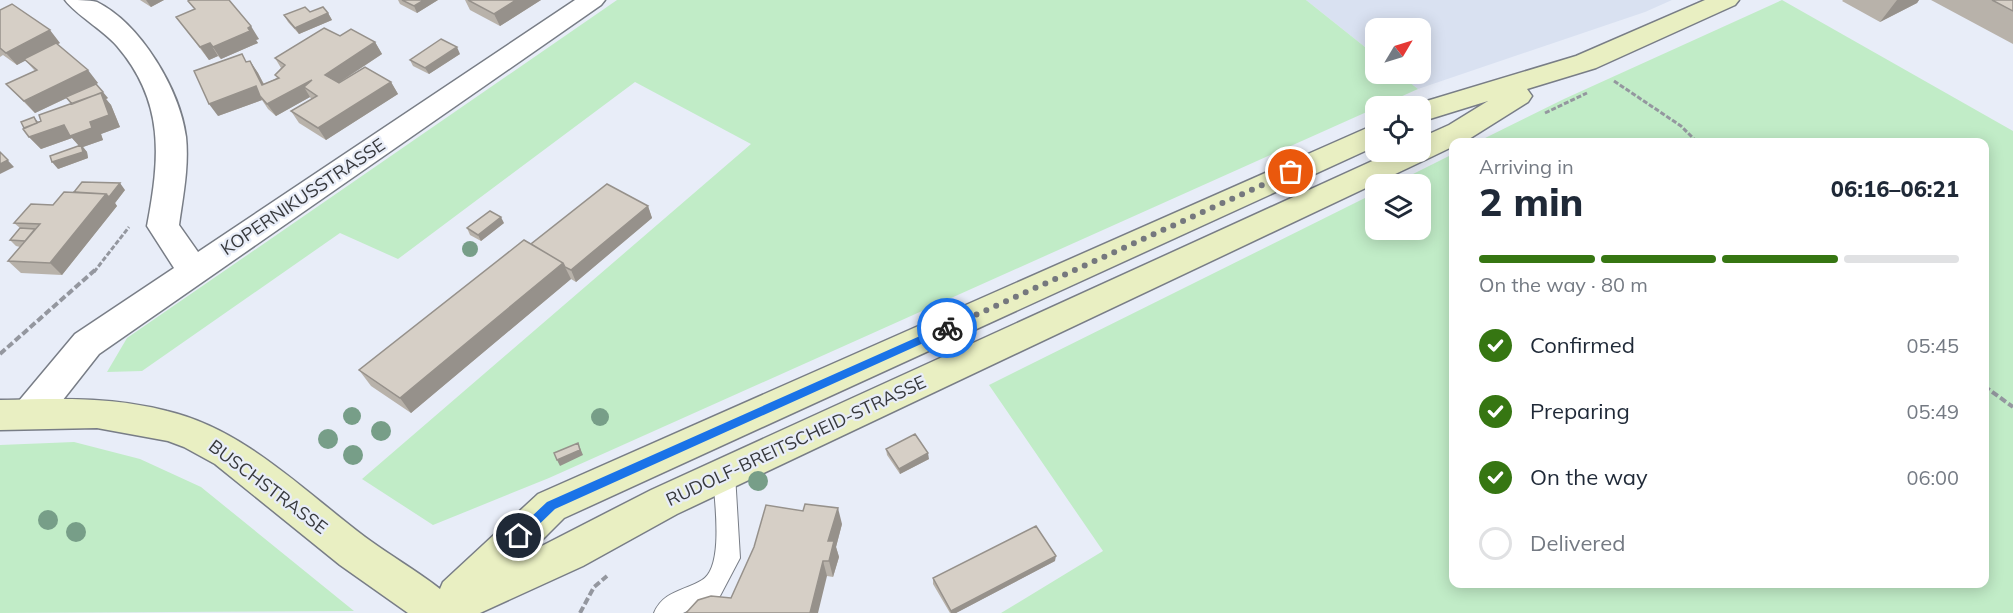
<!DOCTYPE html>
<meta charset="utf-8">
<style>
:root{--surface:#fff;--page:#f2f2f3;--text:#1f2937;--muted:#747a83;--line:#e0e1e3;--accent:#367612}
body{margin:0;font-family:Mulish,sans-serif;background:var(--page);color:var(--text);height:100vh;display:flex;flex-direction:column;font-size:22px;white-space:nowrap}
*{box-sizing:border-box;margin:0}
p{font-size:20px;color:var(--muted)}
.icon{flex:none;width:33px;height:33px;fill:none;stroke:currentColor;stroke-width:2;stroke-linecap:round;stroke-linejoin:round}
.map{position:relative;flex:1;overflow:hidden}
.details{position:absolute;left:1449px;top:138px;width:540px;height:450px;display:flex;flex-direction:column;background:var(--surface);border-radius:12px;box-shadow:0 3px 15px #0003}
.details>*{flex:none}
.needle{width:39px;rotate:52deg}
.fabs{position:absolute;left:1365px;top:18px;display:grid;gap:12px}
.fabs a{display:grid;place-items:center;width:66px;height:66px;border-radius:12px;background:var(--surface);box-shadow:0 3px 15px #0003;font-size:30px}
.pin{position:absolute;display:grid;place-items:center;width:51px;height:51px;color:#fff;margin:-26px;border:3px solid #fff;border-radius:50%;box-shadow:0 2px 6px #0007}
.courier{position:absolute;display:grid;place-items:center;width:60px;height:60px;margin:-30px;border:4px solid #1a73e8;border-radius:50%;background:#fff;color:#222;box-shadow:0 2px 8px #0007}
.headline em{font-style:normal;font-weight:800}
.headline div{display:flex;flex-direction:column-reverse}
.headline{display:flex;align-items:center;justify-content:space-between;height:102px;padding:0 30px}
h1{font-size:39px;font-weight:800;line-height:45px}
.bar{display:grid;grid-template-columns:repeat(4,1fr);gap:9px 6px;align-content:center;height:72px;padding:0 30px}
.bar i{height:8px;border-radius:4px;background:var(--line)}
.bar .selected{background:var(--accent)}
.bar p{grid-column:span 4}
ol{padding:0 30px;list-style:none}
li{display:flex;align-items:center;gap:18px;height:66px}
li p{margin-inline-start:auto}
li .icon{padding:6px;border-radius:50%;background:var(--accent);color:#fff;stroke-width:4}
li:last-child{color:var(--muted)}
li i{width:33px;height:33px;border:3px solid var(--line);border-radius:50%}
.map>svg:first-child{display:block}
.built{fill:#d9e1f1}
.green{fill:#c1ecc7}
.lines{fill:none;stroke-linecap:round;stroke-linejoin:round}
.lane-casing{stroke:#787d86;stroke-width:2}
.street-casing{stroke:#787d86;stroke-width:3}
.secondary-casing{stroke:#787d86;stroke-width:3}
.path-far1{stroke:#94979f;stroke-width:3;stroke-dasharray:5 2;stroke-linecap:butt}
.path{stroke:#94979f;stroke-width:4;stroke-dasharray:7 3;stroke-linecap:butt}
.lane{fill:#fff;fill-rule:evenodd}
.street{fill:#fff;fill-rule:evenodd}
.secondary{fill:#e9efc2;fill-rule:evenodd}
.tree{fill:#779e88}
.wall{fill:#b8b2aa}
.shaded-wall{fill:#96918b}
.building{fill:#d6cfc6;stroke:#96918b;stroke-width:1.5}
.route{fill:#1a73e8}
.done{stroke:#75787e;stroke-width:6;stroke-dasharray:0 10.8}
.labels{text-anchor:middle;stroke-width:4.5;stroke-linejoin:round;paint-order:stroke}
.street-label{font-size:18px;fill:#37393d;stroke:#e8edf8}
</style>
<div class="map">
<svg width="2013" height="613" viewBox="0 0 2013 613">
<rect width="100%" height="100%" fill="#e8edf8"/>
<path class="built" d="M1306 0H1672L1645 12 1418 89 1399 74H1420V28H1376L1375 55Z"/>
<path class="green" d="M617 0H1306L1375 55 1376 74H1399L1418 89 549 478 433 525 362 479 751 144 635 82 398 259 340 233 142 371 107 372 127 338Z
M1782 0 2013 131V613H1001L1103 551 989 385 1375 193 1376 230H1420V184H1393L1453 154 1454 584H1984V142H1477L1564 99Z
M74 442 140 459 201 487 354 611 0 613V445Z"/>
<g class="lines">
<defs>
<path id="lane" d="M724 464 732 467 735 474 740 558 720 596 683 613H654C663 591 684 591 702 580 725 567 714 498 713 474L716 467Z"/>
<path id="street" d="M65 0C75 0 89 0 97 2 141 24 180 90 186 137 189 167 183 196 179 225L198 252 575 0H605L601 5 99 354 44 424 31 428 18 424 13 413 18 402 75 334 174 268 147 226C160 158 165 102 117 46 103 30 75 14 65 0Z"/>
<path id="secondary" d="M1705 0H1739L1735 5 1596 68 1527 89 1532 96 1528 102 1469 139 1454 142V146L1427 159 677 514 583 566 480 613H408L340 565 215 464 184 447 168 441 97 428 0 430V400C59 399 109 396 167 411 244 429 304 491 365 537 389 555 416 570 440 589L443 582 538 494 1376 124V146L564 518 530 552 651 490 1392 152H1420V138L1449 125 1488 101 1420 122V106H1410L1576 56Z"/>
</defs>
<use href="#lane" class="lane-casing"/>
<use href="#street" class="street-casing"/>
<use href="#secondary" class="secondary-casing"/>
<path class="path-far1" d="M1614 81 1681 126 1697 142
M1545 113 1587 93
M94 272 129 227"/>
<path class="path" d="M0 354 95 270
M1984 386 2013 407
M580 613 594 587 607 576"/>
<use href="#lane" class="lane"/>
<use href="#street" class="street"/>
<use href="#secondary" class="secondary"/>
</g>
<g class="tree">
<circle cx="470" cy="249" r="8"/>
<circle cx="352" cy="416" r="9"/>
<circle cx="600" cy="417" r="9"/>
<circle cx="381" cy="431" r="10"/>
<circle cx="328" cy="439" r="10"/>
<circle cx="353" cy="455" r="10"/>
<circle cx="758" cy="481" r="10"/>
<circle cx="48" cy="520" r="10"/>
<circle cx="76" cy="532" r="10"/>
</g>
<path class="wall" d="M140 0H164L151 7Z
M398 0H438L417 13 400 4Z
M465 0H541L500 26 470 10Z
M1843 0H1919L1917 3 1880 22 1842 1Z
M1931 0H2013V44Z
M188 1 259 39 256 40 258 43 221 59 218 56 209 60 176 17 195 10Z
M0 10 60 43 57 44 98 83 85 89 108 98 106 99 111 105 120 127 101 134 103 140 83 147 87 152 88 158 58 169 79 146 72 138 41 149 29 137 39 122 72 104 67 98 35 113 6 84 35 71 25 60 17 65 3 55 0 57Z
M310 12 328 13 332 20 299 34 288 22 284 15Z
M340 36 375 42 382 54 339 83 391 82 398 94 326 140 299 123 291 111 311 99 310 97 276 116 268 109 262 100 218 116 248 62 250 61 258 73 264 84 277 78 275 75 281 68 275 58Z
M460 54 429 74 413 66 410 60Z
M125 190 115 203 117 206 62 275 21 273 8 261 20 247 16 246 10 240 20 228 14 223 53 205 74 192Z
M648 206 652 218 576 282 571 279 411 413 371 386 359 370 531 244Z
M504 223 481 241 470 235 467 228Z
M886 449 929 459 900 474 887 455Z
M842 524 836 547 839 557 833 577 827 576 731 598Z
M1055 561 956 613H950L933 584V578Z"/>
<path class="shaded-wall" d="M146 0H164L151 7Z
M424 0H438L417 13 414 6Z
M516 0H541L500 26 494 14Z
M1897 0H1919L1917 3 1880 22Z
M328 13 332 20 299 34 295 28Z
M251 26 259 39 256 40 258 43 221 59 213 47Z
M50 30 60 43 17 65 6 53Z
M375 42 382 54 332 87 325 75Z
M210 43 218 56 209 60 200 47Z
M457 47 460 54 429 74 425 68Z
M250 61 258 73 270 97 262 85Z
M88 70 98 83 35 113 24 101Z
M312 80 304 87 310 97 276 116 267 104Z
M391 82 398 94 326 140 318 128Z
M256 86 260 96 262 100 218 116 209 104Z
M103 92 108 98 106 99 111 105 120 127 101 134 103 140 83 147 87 152 88 158 58 169 52 162 81 148 72 138 41 149 29 137 34 117 39 123Z
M0 152 14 167 0 174Z
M120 183 125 190 115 203 117 206 62 275 50 263 106 194Z
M648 206 652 218 576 282 571 270Z
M501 217 504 223 481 241 478 235Z
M563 263 571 279 411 413 400 398Z
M578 443 583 455 560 466 557 460Z
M928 453 929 459 900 474 899 469Z
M838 508 842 524 836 547 839 557 833 577 829 561 828 541Z
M1056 556 1055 561 956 613H951V611Z
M823 561 827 576 818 613H810Z"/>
<path class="building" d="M190 0H229L251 26 248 28 250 31 213 47 210 43 200 47 176 17 195 9 188 1Z
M402 0H424L414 6Z
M468 0H516L494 14Z
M1992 0H2013V11Z
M12 4 50 30 6 53 0 48V10Z
M305 7 310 12 323 7 328 13 295 28 284 15Z
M324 28 340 36 351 29 375 42 325 75 339 83 365 67 391 82 318 128 291 111 317 96 304 87 312 80 267 104 260 96 256 86 209 104 194 71 242 54 246 62 250 61 262 85 279 78 275 75 285 65 275 58Z
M441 39 457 47 425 68 410 60Z
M56 43 88 70 24 101 6 84 37 70 24 59Z
M96 84 103 92 72 104 66 97Z
M101 93 109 115 90 122 92 128 70 136 64 125 29 137 23 129 41 121 39 115Z
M34 117 37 123 24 128 21 122Z
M81 145 83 152 52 162 50 156Z
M0 152 8 160 0 164Z
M82 182 120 183 109 197 106 194 74 192Z
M607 184 648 206 571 270 565 267 563 263 531 244Z
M64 192 106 194 50 263 8 261 40 224 14 223 31 204 53 205Z
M490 211 501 217 478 235 467 228Z
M20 228 35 229 25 241 10 240Z
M524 240 563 263 400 398 359 370Z
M915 434 928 453 899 469 886 449Z
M578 443 580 450 557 460 554 453Z
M805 504 838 508 828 541H834L829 561H823L810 613H686L698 600 711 596 731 598 754 547 766 505 803 511Z
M1036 526 1056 556 951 611 933 578Z"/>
<path class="route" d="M947 324 950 325V331L555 509 523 540H515V532L547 502Z"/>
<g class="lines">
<path class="done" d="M947 328 1291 172"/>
</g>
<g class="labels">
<g class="street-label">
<text transform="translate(303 197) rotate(-34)" y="6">KOPERNIKUSSTRASSE</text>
<text transform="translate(796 441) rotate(-25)" y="6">RUDOLF-BREITSCHEID-STRASSE</text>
<text transform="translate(268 487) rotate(37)" y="6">BUSCHSTRASSE</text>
</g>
</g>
</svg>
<div class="fabs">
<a><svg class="needle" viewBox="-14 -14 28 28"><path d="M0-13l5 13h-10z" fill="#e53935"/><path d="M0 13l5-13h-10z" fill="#747a83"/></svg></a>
<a><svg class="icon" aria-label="locate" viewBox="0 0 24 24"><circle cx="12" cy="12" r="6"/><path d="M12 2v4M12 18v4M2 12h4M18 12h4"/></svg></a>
<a><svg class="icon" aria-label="layers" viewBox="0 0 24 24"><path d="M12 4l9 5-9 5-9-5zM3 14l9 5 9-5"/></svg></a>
</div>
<div class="pin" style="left:1291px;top:172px;background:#ea580c"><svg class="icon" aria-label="bag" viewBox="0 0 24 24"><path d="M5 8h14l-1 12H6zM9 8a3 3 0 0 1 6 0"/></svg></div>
<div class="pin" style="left:519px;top:536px;background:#1f2937"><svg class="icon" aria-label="home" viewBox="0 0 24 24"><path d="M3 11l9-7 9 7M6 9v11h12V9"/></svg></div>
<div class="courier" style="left:947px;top:328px"><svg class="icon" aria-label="bike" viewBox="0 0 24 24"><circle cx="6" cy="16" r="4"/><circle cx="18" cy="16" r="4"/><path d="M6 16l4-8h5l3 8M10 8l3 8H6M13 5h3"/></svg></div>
<section class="details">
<div class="headline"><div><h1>2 min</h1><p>Arriving in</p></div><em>06:16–06:21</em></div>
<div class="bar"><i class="selected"></i><i class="selected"></i><i class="selected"></i><i></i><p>On the way · 80 m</p></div>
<ol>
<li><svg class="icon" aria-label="check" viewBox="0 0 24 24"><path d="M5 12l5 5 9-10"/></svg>Confirmed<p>05:45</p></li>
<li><svg class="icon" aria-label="check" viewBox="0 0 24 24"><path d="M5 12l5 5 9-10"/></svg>Preparing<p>05:49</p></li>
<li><svg class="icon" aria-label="check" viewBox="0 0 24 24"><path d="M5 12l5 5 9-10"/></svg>On the way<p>06:00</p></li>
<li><i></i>Delivered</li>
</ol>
</section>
</div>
